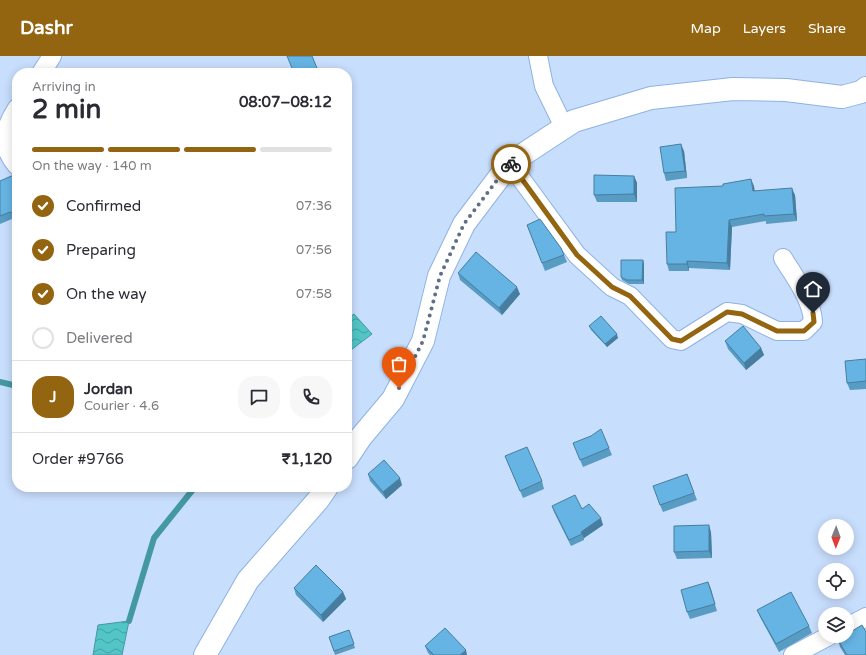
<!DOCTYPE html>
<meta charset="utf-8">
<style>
:root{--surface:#fff;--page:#f7f7f7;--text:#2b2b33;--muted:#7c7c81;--line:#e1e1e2;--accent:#936511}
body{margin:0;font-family:"Varela Round",sans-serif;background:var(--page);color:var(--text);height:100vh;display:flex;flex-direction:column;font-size:15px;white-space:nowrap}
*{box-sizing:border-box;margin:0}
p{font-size:13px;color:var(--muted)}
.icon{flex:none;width:22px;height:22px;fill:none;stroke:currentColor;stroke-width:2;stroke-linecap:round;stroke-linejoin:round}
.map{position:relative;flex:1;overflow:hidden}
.drawer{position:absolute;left:12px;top:12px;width:340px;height:424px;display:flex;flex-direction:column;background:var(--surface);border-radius:16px;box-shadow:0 2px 10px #0003}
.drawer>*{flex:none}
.needle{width:26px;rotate:181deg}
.controls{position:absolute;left:818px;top:463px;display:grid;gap:8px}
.controls a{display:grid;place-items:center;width:36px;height:36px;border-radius:50%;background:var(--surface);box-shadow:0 2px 10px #0003;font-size:20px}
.pin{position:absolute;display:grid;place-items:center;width:34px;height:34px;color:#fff;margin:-41px -17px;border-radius:50% 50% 50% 0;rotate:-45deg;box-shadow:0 0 4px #0007}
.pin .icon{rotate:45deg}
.courier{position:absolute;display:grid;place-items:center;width:40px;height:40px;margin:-20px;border:3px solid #936511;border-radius:50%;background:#fff;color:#222;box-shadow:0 1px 5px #0007}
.head em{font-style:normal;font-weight:700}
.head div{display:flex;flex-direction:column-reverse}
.head{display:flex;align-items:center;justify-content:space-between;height:68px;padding:0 20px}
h1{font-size:26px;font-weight:700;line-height:30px}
.bar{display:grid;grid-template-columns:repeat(4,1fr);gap:6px 4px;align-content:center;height:48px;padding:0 20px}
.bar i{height:5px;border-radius:3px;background:var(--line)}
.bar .active{background:var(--accent)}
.bar p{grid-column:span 4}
.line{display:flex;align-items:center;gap:10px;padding:0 20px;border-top:1px solid var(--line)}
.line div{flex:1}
.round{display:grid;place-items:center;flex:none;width:42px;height:42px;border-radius:16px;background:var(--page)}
ol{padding:0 20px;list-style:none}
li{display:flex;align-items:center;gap:12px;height:44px}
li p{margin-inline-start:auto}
li .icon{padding:4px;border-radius:50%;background:var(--accent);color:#fff;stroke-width:4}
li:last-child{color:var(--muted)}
li i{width:22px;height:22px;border:2px solid var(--line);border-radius:50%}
header{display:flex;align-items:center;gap:24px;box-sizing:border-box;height:56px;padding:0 20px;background:var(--accent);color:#fff}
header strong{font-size:19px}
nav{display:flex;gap:22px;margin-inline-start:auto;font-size:14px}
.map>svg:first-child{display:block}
.water{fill:url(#water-waves);stroke:#4499a0}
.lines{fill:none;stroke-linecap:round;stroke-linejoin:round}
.stream{stroke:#4499a0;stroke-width:6}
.minor-casing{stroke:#8eb2e3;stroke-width:20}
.secondary-casing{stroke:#8eb2e3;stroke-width:24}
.minor{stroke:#fff;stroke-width:18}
.secondary{stroke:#fff;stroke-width:22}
.wall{fill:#589bc3}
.shaded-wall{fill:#477e9f}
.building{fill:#66b4e3;stroke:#477e9f}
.done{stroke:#5e6f87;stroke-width:4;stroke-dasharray:0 7.2}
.route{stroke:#936511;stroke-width:5}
</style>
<header>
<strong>Dashr</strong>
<nav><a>Map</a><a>Layers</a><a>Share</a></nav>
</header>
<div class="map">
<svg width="866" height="599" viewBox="0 0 866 599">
<defs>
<pattern id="water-waves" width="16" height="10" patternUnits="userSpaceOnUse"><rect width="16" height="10" fill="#52c5c6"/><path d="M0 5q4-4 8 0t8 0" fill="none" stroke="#44a1a3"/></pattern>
</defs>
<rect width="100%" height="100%" fill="#c8defd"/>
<path class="water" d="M354 258 372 278 347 297V263Z
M129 565 122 599H93L98 569Z"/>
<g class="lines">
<path class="stream" d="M0 326 17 330
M129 565 154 482 195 431"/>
<defs>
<path id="minor" d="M538 0 544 30 564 71
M41 17 52 0
M17 52C3 74 0 90 17 110
M510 107 522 124 577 199 612 231 630 240 672 283 681 285 727 256 742 258 777 275H804L813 266C812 243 795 222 783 202
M847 571 866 561
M793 599 829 580"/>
<path id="secondary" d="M347 402 361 381 393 343 423 285 439 220 464 168 510 107 574 65 651 42 733 33 786 34 842 41 861 36 866 32
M205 599 248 524 318 444 327 431"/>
</defs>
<use href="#minor" class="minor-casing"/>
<use href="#secondary" class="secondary-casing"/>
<use href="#minor" class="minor"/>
<use href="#secondary" class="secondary"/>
</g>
<path class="wall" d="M684 95 687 122 666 125 664 117Z
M17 119V166L12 163 0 168V125Z
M634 120 637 127V146H597L594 139Z
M754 130V135L795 139 797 165 766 168V165L732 171 730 214 689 212V215H669L667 208 676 176Z
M527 169 561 192 567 206 545 215Z
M643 204 644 208V228H629L622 224 621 221Z
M458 217 520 238 502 259 460 224Z
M589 270 618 282 607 291 591 274Z
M725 285 761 292 764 299 746 314 728 293Z
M866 303V333L850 334 847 327Z
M573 387 609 392 612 399 583 411Z
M505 400 542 425 544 433 523 442Z
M368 418 402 429 386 443 370 425Z
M687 418 697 444 663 456 660 449Z
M552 450 582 453 603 469 584 482V484L571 490 554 456Z
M711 476 712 502 677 503 674 496Z
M708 526 717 555 690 563 687 556Z
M294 532 343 536 346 543 323 566 296 539Z
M757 554 809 570 812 577 779 596 760 561Z
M349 574 355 592 335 599 329 581Z
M838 584 866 599H845L840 591Z
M425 590 467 599H430L428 597Z"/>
<path class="shaded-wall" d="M681 88 684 95 687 122 685 115Z
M634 120 637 127V146L634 138Z
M751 123 754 130 756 142 753 135Z
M792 132 795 139 797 165 794 158Z
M729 164 732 171 730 214 727 207Z
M643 204 644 208V228L642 224Z
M687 205 689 212V215L687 208Z
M517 231 520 238 502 259 499 252Z
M617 278 618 282 607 291 605 288Z
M761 292 764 299 746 314 744 307Z
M400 422 402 429 386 443 383 436Z
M601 462 603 469 584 482 581 476Z
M709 469 711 476 712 502 709 495Z
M708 526 711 533 717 555 715 548Z
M343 536 346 543 323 566 321 559Z
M466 594 467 599H460Z"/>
<path class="building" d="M287 0H312L319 17H294Z
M681 88 685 115 664 117 660 91Z
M16 118 17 119V160L10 156 0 160V125Z
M594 119 634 120V138L594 139Z
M751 123 753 135 792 132 794 158 764 160V158L729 164 727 207 687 205V208H667L666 176H676L675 132 723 130V128Z
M540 163 561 192 564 199 542 207 527 169Z
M476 196 517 231 499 252 458 217Z
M621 204H643L642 224H627L621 221Z
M601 260 617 278 605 288 589 270Z
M743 270 761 292 744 307 725 285Z
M866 303V325L847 327 845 305Z
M601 373 609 392 580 404 573 387 591 380Z
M527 391 542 425 520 435 505 400Z
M384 404 400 422 383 436 368 418Z
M687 418 694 437 660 449 653 430Z
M575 439 582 453 589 448 601 462 581 476 582 478 569 484 552 450Z
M709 469V495L674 496V470Z
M316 509 343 536 321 559 294 532Z
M708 526 715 548 687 556 681 534Z
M791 536 809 570 776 588 757 554Z
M862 569 866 576V599H847L838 584 844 580H847V578Z
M445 572 466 594 460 599H434L425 590Z
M349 574 354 588 334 595 329 581Z"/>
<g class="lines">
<path class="done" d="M399 332 423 285 440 220 464 168 510 107 511 108"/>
<path class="route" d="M511 108 577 199 612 231 630 240 672 283 681 285 727 256 742 258 777 275H804L814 266 813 257"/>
</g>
</svg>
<div class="controls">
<a><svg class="needle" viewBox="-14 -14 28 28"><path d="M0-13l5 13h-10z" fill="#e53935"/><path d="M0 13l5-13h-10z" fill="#7c7c81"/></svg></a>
<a><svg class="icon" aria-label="locate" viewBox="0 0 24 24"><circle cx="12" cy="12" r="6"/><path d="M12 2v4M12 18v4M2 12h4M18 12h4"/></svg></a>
<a><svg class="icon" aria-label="layers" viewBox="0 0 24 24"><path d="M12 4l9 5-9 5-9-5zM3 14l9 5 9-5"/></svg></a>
</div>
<div class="pin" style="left:399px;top:332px;background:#ea580c"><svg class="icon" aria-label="bag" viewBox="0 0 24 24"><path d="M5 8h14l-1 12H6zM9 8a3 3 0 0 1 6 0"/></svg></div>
<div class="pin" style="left:813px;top:257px;background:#1f2937"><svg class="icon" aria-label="home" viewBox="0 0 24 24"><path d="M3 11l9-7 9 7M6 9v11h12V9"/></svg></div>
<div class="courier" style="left:511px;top:108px"><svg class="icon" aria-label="bike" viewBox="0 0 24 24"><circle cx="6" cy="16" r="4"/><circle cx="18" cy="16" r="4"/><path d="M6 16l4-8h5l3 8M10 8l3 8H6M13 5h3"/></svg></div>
<section class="drawer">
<div class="head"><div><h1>2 min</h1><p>Arriving in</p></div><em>08:07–08:12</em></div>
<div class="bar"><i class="active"></i><i class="active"></i><i class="active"></i><i></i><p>On the way · 140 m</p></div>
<ol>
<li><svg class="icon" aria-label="check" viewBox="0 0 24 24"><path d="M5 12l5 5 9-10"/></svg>Confirmed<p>07:36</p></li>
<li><svg class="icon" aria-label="check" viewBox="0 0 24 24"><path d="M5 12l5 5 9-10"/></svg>Preparing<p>07:56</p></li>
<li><svg class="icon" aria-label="check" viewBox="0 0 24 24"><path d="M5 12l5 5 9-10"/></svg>On the way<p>07:58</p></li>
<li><i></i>Delivered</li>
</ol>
<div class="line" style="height:72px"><b class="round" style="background:var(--accent);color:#fff">J</b><div><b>Jordan</b><p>Courier · 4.6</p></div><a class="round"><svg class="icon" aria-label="chat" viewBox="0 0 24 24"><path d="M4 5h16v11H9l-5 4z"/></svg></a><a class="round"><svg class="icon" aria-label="phone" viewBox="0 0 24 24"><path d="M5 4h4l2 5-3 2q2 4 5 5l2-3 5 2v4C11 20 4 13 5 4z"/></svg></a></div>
<div class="line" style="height:52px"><div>Order #9766</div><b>₹1,120</b></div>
</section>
</div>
